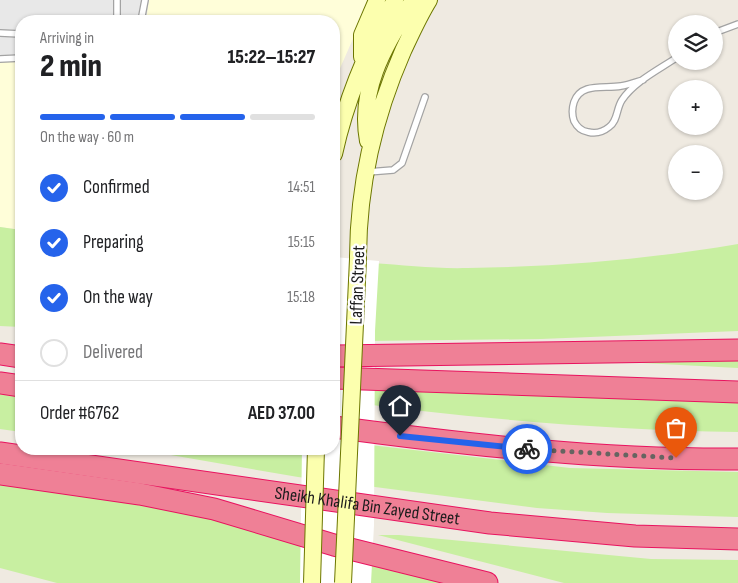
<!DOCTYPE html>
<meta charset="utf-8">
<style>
:root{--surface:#fff;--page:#f2f2f2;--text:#202124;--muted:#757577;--line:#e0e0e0;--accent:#2563eb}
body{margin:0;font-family:"Sofia Sans Condensed",sans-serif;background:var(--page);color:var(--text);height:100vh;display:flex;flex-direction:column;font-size:19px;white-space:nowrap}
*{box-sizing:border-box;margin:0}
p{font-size:16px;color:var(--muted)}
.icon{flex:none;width:28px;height:28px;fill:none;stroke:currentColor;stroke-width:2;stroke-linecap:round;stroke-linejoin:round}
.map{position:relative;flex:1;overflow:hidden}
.drawer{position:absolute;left:15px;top:15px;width:325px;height:440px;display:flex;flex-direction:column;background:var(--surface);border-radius:20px;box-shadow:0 1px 4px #0004}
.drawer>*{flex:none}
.fabs{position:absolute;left:668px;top:15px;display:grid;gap:10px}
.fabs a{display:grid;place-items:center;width:55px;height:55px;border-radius:50%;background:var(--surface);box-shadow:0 1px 4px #0004;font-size:25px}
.pin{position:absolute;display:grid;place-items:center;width:42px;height:42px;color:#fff;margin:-51px -21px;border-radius:50% 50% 50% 0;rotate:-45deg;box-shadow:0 0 5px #0007}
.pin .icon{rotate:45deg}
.courier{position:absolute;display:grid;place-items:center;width:50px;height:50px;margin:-25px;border:4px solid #2563eb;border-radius:50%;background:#fff;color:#222;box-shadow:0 1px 6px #0007}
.summary em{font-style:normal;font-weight:800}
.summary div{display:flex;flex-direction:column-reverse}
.summary{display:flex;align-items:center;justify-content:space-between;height:85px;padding:0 25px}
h1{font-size:32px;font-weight:800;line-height:38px}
.bar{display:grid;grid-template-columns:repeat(4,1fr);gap:8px 5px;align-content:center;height:60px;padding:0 25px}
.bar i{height:6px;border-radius:4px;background:var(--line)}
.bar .current{background:var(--accent)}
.bar p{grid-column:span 4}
.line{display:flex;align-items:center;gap:12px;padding:0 25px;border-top:1px solid var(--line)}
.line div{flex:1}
ol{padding:0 25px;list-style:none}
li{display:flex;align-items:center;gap:15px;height:55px}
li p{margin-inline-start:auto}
li .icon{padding:5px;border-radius:50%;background:var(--accent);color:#fff;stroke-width:4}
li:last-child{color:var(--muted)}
li i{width:28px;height:28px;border:2px solid var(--line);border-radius:50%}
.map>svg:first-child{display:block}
.education{fill:#fffed9}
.grass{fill:#c8efa1}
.parking{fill:#e8e8e8}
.pier{fill:#fff}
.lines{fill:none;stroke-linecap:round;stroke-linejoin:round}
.lane-casing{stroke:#a3a3a3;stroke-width:8}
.secondary-casing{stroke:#6c7600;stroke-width:18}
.highway-casing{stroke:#e8135f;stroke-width:23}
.lane{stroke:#fff;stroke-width:5.5}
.secondary{stroke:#fcffae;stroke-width:16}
.highway{stroke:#ef8096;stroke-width:21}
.secondary-bridge-casing{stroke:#6c7600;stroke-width:18;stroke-linecap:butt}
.secondary-bridge{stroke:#fcffae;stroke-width:16}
.done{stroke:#666461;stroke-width:5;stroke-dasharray:0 9}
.route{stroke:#2563eb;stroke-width:6}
.labels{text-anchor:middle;stroke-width:4.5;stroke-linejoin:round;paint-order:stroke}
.street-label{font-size:18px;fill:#1c1c1c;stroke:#fff}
</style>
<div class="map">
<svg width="738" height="583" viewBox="0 0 738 583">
<rect width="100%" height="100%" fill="#efeae1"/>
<path class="education" d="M0 0H370L334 82V21H21V230L0 227Z"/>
<path class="grass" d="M0 227 21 230V327L0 326Z
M738 244V331L541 339 370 341 372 263C404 265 436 269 468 268 558 267 649 259 738 244Z
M738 359V368L623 362Z
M334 387 738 397V432C602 430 468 418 334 400Z
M0 394 21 397V432L0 429Z
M370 445 570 468 738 472V517L607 513 537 508 298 477 136 449H334Z
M0 481 153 504 469 583H57L0 568Z
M378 535H399L651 559 738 560V583H564Z"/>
<path class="parking" d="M0 0H149L146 21H21V55H0Z"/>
<path class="pier" d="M334 257 379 261 375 331 374 525 371 583H300L302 449H334Z"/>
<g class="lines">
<defs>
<path id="lane" d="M117 21V0
M141 21 145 0
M0 33 21 34
M714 33 738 24
M0 59 21 58
M643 80C636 82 628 85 621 86 604 89 581 82 574 102 572 108 572 115 574 121 577 127 581 131 588 132 596 134 603 132 609 127 618 121 616 109 622 100 634 82 658 70 676 58
M368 172 393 170 402 163 425 97"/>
<path id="secondary" d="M362 57V35L377 0
M368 141C358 87 386 45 413 0
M334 154C346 99 367 49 395 0
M358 259C358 187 374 117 403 51 411 34 419 16 429 0"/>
<g id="highway">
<path d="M0 354 21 357"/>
<path d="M334 356 738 350"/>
<path d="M334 378 738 392"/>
<path d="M0 383 21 386"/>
<path d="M334 427C468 445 603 460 738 459"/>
<path id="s1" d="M0 453 490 523 635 536 738 539"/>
<path d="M0 474 140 494 214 509 334 545 487 583"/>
</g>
</defs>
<use href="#lane" class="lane-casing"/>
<use href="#secondary" class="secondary-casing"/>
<use href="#highway" class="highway-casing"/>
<use href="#lane" class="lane"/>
<use href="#secondary" class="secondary"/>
<use href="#highway" class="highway"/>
<defs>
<path id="secondary-bridge" d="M312 583 316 449
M343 583 358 259"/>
</defs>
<use href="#secondary-bridge" class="secondary-bridge-casing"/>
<use href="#secondary-bridge" class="secondary-bridge"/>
</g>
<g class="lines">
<path class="done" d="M527 449 676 458"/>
<path class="route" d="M400 436 527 449"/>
</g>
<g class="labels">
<g class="street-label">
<text transform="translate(357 285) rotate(-88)" y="6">Laffan Street</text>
<text dy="6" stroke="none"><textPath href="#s1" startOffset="371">Sheikh Khalifa Bin Zayed Street</textPath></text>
</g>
</g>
</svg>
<div class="fabs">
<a><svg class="icon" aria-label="layers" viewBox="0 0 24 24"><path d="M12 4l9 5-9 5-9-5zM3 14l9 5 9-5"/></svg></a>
<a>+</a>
<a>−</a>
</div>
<div class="pin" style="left:676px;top:458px;background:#ea580c"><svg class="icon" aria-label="bag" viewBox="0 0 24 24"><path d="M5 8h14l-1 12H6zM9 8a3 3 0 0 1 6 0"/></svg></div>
<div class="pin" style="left:400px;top:436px;background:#1f2937"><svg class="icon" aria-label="home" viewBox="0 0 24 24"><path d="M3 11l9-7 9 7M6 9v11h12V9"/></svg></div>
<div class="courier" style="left:527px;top:449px"><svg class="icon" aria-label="bike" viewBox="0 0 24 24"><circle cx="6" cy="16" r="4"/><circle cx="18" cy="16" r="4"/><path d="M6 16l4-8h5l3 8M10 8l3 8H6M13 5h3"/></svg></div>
<section class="drawer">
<div class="summary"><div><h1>2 min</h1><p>Arriving in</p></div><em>15:22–15:27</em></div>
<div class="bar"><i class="current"></i><i class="current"></i><i class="current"></i><i></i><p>On the way · 60 m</p></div>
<ol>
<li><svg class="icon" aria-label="check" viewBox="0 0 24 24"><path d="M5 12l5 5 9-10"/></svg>Confirmed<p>14:51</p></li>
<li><svg class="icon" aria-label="check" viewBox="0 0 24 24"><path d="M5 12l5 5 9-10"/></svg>Preparing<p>15:15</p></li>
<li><svg class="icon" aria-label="check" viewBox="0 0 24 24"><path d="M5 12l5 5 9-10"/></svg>On the way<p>15:18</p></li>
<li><i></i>Delivered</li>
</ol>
<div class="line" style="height:65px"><div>Order #6762</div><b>AED 37.00</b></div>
</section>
</div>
